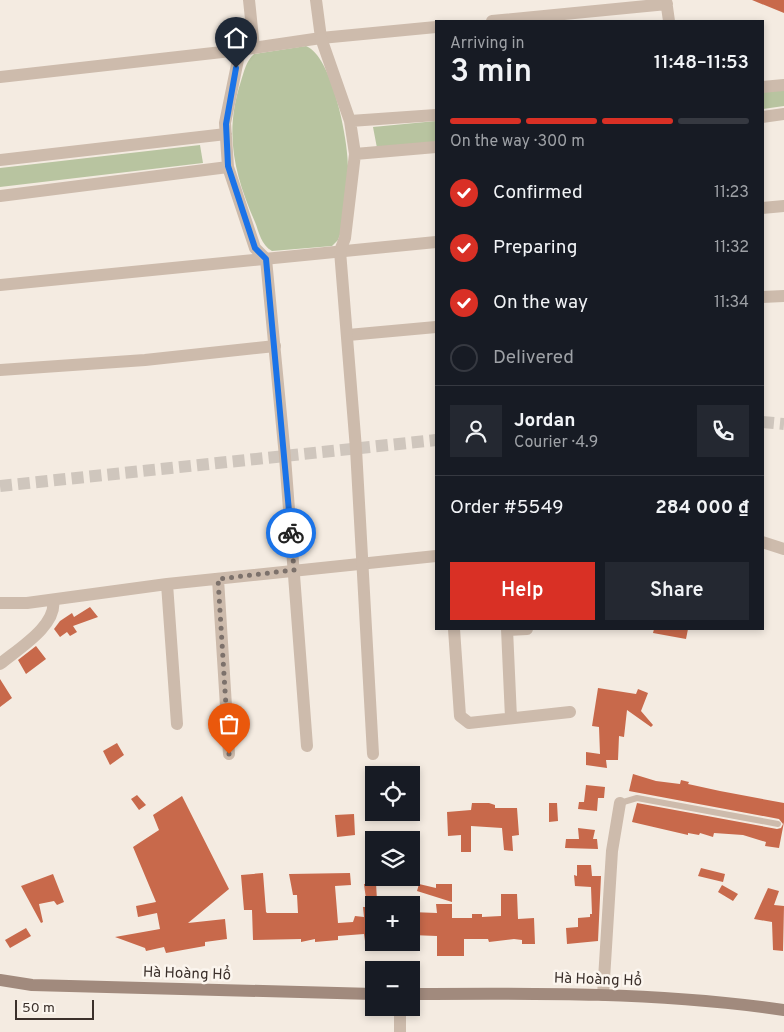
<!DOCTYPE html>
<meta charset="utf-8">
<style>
:root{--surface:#171b24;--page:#242831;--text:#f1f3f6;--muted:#9ea1a6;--line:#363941;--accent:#d93025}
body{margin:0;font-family:Overpass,sans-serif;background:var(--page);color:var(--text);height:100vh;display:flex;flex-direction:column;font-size:19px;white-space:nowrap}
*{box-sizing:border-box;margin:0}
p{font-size:16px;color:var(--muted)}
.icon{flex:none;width:28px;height:28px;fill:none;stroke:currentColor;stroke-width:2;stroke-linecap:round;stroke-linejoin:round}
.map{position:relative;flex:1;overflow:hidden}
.details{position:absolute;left:435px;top:20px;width:329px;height:610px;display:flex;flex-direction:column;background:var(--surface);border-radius:0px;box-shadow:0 2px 8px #0003}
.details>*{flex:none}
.buttons{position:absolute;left:365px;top:766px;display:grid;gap:10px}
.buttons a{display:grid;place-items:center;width:55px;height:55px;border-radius:0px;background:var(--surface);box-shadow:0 2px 8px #0003;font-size:25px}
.scale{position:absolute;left:15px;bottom:12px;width:79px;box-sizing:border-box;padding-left:5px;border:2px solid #3b302b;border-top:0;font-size:14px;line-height:18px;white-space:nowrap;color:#3b302b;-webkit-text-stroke:4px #fbf5ee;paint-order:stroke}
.pin{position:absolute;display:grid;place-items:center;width:42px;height:42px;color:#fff;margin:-51px -21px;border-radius:50% 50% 50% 0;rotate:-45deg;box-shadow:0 0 5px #0007}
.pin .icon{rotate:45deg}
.courier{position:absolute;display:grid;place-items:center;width:50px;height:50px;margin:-25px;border:4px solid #1a73e8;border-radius:50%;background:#fff;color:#222;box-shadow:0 1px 6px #0007}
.head em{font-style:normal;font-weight:600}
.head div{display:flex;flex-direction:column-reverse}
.head{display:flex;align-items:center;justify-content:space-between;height:85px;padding:0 15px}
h1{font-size:32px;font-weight:600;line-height:38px}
.bar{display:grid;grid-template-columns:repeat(4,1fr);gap:8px 5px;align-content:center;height:60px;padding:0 15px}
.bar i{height:6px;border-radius:4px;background:var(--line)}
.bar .selected{background:var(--accent)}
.bar p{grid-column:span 4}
.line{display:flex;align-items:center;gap:12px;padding:0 15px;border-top:1px solid var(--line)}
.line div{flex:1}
.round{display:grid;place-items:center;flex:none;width:52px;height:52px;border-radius:0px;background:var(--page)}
ol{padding:0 15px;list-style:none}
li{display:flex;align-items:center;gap:15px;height:55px}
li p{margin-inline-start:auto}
li .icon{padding:5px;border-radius:50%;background:var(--accent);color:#fff;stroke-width:4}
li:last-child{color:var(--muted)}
li i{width:28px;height:28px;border:2px solid var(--line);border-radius:50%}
.action{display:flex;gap:10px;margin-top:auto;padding:10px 15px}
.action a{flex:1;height:58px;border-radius:0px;background:var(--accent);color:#fff;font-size:20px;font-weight:600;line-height:58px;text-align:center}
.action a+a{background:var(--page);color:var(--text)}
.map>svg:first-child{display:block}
.green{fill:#b8c4a0}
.building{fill:#c8694b}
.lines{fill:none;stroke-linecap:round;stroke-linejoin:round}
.tertiary-tunnel{stroke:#cfc6bd;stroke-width:12;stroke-dasharray:12 6;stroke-linecap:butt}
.service{stroke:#cdbbac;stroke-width:6}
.minor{stroke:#cdbbac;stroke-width:12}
.tertiary{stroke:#cdbbac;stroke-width:12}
.secondary{stroke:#a18a7d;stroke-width:12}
.done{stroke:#7c716b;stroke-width:5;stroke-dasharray:0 9}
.route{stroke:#1a73e8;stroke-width:6}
.labels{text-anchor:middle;stroke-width:5;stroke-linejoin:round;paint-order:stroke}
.street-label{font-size:15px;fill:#3b302b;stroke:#fbf5ee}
</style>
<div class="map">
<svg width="784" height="1032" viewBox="0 0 784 1032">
<rect width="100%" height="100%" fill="#f4ebe1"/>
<path class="green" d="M306 46C332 56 348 139 348 166 348 188 343 211 341 232L338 240 332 246 272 251C261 245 259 232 255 222 234 174 224 133 241 81 244 72 246 61 254 54Z
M784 89V106L763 109 762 92Z
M436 121V142L377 148 373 127Z
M200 145 203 163 0 187V168Z"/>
<path class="building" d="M752 0H784V13Z
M90 607 98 617 73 626 77 632 70 636 67 632 60 637 54 629 60 621 72 613 74 617Z
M654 629H688L686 639 653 633Z
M36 646 46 659 26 674 18 660Z
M0 679 12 698 0 707Z
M598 688 636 694 638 689 648 693 641 711 653 725 651 727 627 710 624 737 619 736 618 760H606L607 768 586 765V752L600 754 599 727 592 726Z
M117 743 124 755 110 765 103 751Z
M633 774 656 781 680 784 681 780 689 782 688 784 720 791 784 803V822L779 848 765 846 766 842 743 835 714 833 713 837 700 833 699 835 688 833V835L632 822 637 803 777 829 781 828 783 824 779 819 629 791Z
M586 785 605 787 604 798H598L597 811 578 809 579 802H584Z
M137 795 146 805 139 810 131 799Z
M182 796 229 889 188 923 225 919 227 939 205 942V946L166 953 164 947 146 951 145 948 115 937 160 929 157 913 138 917 136 906 156 902 133 847 159 830 153 815Z
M472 803H489L495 805V808H517L519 835 512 836 513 851 504 850 502 828 471 826V852H461V835L448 836 447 812 471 810Z
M549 803H557L558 821 549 822Z
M354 814 355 835 337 837 335 815Z
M578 828 595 830 593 839H597L598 849 565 848 566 839H579Z
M577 865H591L592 876H601L598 941 567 944 566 928 578 927V918L590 917V914H592L591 887 575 886 574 875 577 876Z
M701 868 725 874 723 882 698 876Z
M263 873 266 912 267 913H298L297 895H293L289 874 350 873 351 885 335 886 338 923 353 922 355 916 364 917 363 907H367L364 884 376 883 377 900H374V940L365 941 364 934 338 936V940L315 942V939L301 942V939L253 940 252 910H244L241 875Z
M53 874 64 902 57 905 54 901 39 904 43 922 41 923 21 886Z
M419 884 436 888V884H452V902L417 891Z
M722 885 738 894 733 901 718 892Z
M768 888 779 891 774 905 784 906 783 951 773 950 772 922 754 919Z
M501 894H517L518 919 534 918 535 944H522V940L514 939 489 942 488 939H464V956H437V936L411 935V912L437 913 436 904H452V918H472V914H482V917L501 916Z
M26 928 31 936 10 948 5 940Z"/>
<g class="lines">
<path class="tertiary-tunnel" d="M762 422 784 424
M0 486 436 440"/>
<path class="service" d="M620 803 637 798 778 824"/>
<path class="minor" d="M249 0 254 48
M316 0 321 38
M666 0 669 21
M492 21 667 4
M0 77 240 50 321 38 436 27
M762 208 784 206
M0 285 436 242
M762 297 784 296
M348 335 436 327
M0 370 145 360 275 346
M762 542 784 549
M218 579 229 754
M0 603H27L167 584
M454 629 460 716 469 723 570 712
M507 629 511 718
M507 630 527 629
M0 664C18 649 58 625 53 600
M177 724 167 584 436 556
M603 995 612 851 620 803
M400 1032V1008"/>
<path class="tertiary" d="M321 38 350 121 355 154 345 238 340 251 356 449 373 754
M240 50 225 123 228 167 255 248 266 259 285 457 307 746
M762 87 784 85
M762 117 784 114
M350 121 436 115
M355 154 436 147
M0 160 226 134
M0 196 228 167"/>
<path class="secondary" d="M0 980 32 985 374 994
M411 994C536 993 661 992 784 1010"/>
</g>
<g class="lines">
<path class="done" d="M229 754 218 579 294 570 291 533"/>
<path class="route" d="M236 68 226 124 228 166 255 248 266 259 291 533"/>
</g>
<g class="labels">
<g class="street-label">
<text transform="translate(187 973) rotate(2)" y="5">Hà Hoàng Hổ</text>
<text transform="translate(598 979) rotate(2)" y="5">Hà Hoàng Hổ</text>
</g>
</g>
</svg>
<div class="buttons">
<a><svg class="icon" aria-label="locate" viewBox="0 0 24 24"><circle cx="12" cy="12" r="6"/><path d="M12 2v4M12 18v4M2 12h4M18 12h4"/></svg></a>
<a><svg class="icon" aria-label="layers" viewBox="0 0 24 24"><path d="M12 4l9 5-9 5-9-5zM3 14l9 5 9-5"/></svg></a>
<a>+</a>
<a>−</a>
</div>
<div class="scale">50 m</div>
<div class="pin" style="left:229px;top:754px;background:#ea580c"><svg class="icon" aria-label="bag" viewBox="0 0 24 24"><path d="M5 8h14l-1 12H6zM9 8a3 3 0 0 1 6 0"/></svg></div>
<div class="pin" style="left:236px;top:68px;background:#1f2937"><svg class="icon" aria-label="home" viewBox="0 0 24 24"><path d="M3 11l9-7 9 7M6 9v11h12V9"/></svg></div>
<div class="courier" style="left:291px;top:533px"><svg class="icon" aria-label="bike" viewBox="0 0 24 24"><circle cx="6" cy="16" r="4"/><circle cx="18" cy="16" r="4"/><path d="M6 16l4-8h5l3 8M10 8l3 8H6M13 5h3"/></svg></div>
<section class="details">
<div class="head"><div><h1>3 min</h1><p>Arriving in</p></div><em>11:48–11:53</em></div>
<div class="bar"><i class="selected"></i><i class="selected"></i><i class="selected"></i><i></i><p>On the way · 300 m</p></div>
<ol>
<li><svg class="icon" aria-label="check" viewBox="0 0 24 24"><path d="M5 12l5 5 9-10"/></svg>Confirmed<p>11:23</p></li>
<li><svg class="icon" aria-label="check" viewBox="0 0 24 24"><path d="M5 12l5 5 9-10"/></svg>Preparing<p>11:32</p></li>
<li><svg class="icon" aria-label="check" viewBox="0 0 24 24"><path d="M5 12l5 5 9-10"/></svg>On the way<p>11:34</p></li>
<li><i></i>Delivered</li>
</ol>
<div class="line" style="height:90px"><a class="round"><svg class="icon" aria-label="person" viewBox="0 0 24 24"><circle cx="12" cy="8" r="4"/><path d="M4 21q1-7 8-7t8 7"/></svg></a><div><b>Jordan</b><p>Courier · 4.9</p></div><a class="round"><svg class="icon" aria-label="phone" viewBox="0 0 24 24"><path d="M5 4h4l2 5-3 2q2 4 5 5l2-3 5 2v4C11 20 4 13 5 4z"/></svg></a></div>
<div class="line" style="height:65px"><div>Order #5549</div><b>284 000 ₫</b></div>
<div class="action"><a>Help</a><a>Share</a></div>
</section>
</div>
